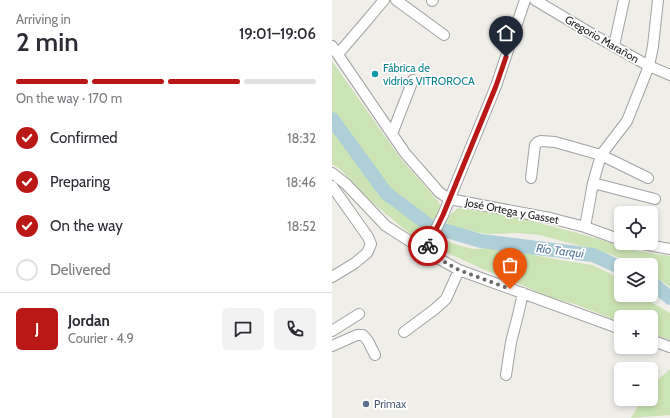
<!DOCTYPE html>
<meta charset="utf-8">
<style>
:root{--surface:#fff;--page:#f2f2f3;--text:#2b2b33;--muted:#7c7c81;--line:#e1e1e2;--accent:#ba1817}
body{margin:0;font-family:Cabin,sans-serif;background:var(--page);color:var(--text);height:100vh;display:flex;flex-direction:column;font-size:15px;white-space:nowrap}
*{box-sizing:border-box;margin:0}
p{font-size:13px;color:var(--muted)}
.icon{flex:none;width:22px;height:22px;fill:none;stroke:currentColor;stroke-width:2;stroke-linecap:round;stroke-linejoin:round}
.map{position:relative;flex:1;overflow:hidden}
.drawer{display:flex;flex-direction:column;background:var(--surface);width:332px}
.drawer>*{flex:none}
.tools{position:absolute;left:282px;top:206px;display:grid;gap:8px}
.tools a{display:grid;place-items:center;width:44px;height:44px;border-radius:6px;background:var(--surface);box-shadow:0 2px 6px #0003;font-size:20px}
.pin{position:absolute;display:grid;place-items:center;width:34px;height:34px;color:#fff;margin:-41px -17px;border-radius:50% 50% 50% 0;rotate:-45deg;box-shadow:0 0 4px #0007}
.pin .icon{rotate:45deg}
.courier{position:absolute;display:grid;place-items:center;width:40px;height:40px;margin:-20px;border:3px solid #ba1817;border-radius:50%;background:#fff;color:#222;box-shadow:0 1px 5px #0007}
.summary em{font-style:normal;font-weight:600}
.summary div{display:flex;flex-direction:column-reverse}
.summary{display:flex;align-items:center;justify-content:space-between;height:68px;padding:0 16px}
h1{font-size:26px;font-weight:600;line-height:30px}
.bar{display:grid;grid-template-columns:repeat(4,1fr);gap:6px 4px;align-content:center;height:48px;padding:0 16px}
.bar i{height:5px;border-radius:3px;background:var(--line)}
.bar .selected{background:var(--accent)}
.bar p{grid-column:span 4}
.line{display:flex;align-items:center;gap:10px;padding:0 16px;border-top:1px solid var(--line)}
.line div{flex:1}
.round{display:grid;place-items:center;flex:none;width:42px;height:42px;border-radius:6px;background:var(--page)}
ol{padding:0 16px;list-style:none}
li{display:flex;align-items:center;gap:12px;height:44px}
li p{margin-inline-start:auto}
li .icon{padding:4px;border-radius:50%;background:var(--accent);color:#fff;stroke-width:4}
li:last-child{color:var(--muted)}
li i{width:22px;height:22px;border:2px solid var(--line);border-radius:50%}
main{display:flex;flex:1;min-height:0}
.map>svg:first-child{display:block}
.grass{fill:#cce4b5}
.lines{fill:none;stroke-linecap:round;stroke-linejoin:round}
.river{stroke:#aecfd8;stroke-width:14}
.minor-casing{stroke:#a2a2a2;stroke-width:12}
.minor{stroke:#fff;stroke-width:10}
.done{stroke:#696967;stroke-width:4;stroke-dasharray:0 7.2}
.route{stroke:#ba1817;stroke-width:5}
.culture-dot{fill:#0f9aa8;stroke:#fff;stroke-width:1.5}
.service-dot{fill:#5c6f8a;stroke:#fff;stroke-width:1.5}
.labels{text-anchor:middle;stroke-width:3.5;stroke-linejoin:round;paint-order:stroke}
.street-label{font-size:11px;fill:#212121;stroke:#fff}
.culture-label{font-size:11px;fill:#0d838f;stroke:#fff;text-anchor:start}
.service-label{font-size:11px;fill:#4e5e75;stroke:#fff;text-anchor:start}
.water-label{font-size:12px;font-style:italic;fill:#54799f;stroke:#fff}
</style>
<main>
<section class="drawer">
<div class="summary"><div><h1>2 min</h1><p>Arriving in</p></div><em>19:01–19:06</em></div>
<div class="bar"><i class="selected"></i><i class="selected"></i><i class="selected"></i><i></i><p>On the way · 170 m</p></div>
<ol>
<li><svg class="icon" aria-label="check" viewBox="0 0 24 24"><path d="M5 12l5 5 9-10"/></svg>Confirmed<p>18:32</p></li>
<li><svg class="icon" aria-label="check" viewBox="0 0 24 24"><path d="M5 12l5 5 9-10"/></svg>Preparing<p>18:46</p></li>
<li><svg class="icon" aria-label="check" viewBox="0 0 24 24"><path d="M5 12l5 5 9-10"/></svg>On the way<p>18:52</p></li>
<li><i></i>Delivered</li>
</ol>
<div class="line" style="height:72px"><b class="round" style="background:var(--accent);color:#fff">J</b><div><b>Jordan</b><p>Courier · 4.9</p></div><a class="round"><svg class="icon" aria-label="chat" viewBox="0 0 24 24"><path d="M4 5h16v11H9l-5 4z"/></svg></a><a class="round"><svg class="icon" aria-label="phone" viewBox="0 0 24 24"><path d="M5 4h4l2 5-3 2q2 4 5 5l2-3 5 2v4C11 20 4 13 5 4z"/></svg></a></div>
</section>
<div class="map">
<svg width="338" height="418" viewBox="0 0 338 418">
<rect width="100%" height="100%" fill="#f0eee9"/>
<path class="grass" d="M0 61 69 159 105 200 109 206 107 212 87 241 38 201 8 169 0 164Z
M126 208C142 210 158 213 174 214L260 237 306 251 338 256V287L319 274V265H302L283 256 264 250 207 235 185 233 156 234 126 229 114 223 118 215Z
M108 239 129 246 141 249 165 248 228 260 260 265 279 274 289 282V295H307L338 313V340L319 333V317H289V322L242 304 217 297 183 282 153 270 111 251 109 249Z
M338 369V415L299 418 310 399H319V387L323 382Z"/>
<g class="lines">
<path class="river" d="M0 119 54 193 98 226 149 241 261 255 289 268
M319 282 338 298"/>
<defs>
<path id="minor" d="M64 0 112 35
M203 0 260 34 317 66 338 75
M100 1 101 0
M0 46 73 153 107 192 117 199 218 218 253 227 289 240
M282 46 292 0
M6 54 31 25 52 0
M60 134 65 121 81 80
M0 173 14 184 54 226 93 251 127 270 289 329
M199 178 203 145 206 142 209 141 223 142 269 155 316 178
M261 183 323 199
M0 186 36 237 39 244 35 253 23 263 0 277
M253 227 261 183 269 155 295 121 317 66 321 46 326 0
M306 243 338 249
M93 251 111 215 164 86 193 0
M0 331 27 314
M72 332 103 309 114 299 127 270
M319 340 338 347
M0 346 25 335H31L36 341 43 355
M174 375 179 342 186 315 191 293"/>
</defs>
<use href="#minor" class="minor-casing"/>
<use href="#minor" class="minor"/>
</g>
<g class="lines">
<path class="done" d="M96 246 93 251 127 270 178 289"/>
<path class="route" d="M96 246 111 215 164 86 174 57"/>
</g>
<circle class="culture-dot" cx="43" cy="74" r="4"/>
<circle class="service-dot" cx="34" cy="404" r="4"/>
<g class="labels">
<g class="street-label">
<text transform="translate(270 39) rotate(30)" y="4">Gregorio Marañon</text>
<text transform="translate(180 211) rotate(11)" y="4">José Ortega y Gasset</text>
</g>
<g class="culture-label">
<text x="51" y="72">Fábrica de<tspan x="51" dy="13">vidrios VITROROCA</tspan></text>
</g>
<g class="service-label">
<text x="42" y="408">Primax</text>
</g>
<g class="water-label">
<text transform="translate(228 251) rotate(7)" y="4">Río Tarqui</text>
</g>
</g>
</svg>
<div class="tools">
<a><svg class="icon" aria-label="locate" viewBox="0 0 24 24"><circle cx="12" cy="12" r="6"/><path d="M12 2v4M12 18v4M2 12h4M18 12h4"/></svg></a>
<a><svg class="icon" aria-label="layers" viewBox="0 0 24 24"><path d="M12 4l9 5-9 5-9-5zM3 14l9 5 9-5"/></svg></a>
<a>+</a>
<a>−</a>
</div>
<div class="pin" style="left:178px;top:289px;background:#ea580c"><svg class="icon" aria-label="bag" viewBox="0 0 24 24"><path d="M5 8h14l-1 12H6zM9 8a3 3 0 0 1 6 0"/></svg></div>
<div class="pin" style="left:174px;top:57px;background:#1f2937"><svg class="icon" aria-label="home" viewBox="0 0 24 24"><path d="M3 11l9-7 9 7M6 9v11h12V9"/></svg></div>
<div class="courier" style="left:96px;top:246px"><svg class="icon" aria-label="bike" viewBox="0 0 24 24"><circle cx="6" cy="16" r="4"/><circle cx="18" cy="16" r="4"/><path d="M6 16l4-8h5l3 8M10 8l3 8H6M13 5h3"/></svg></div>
</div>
</main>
